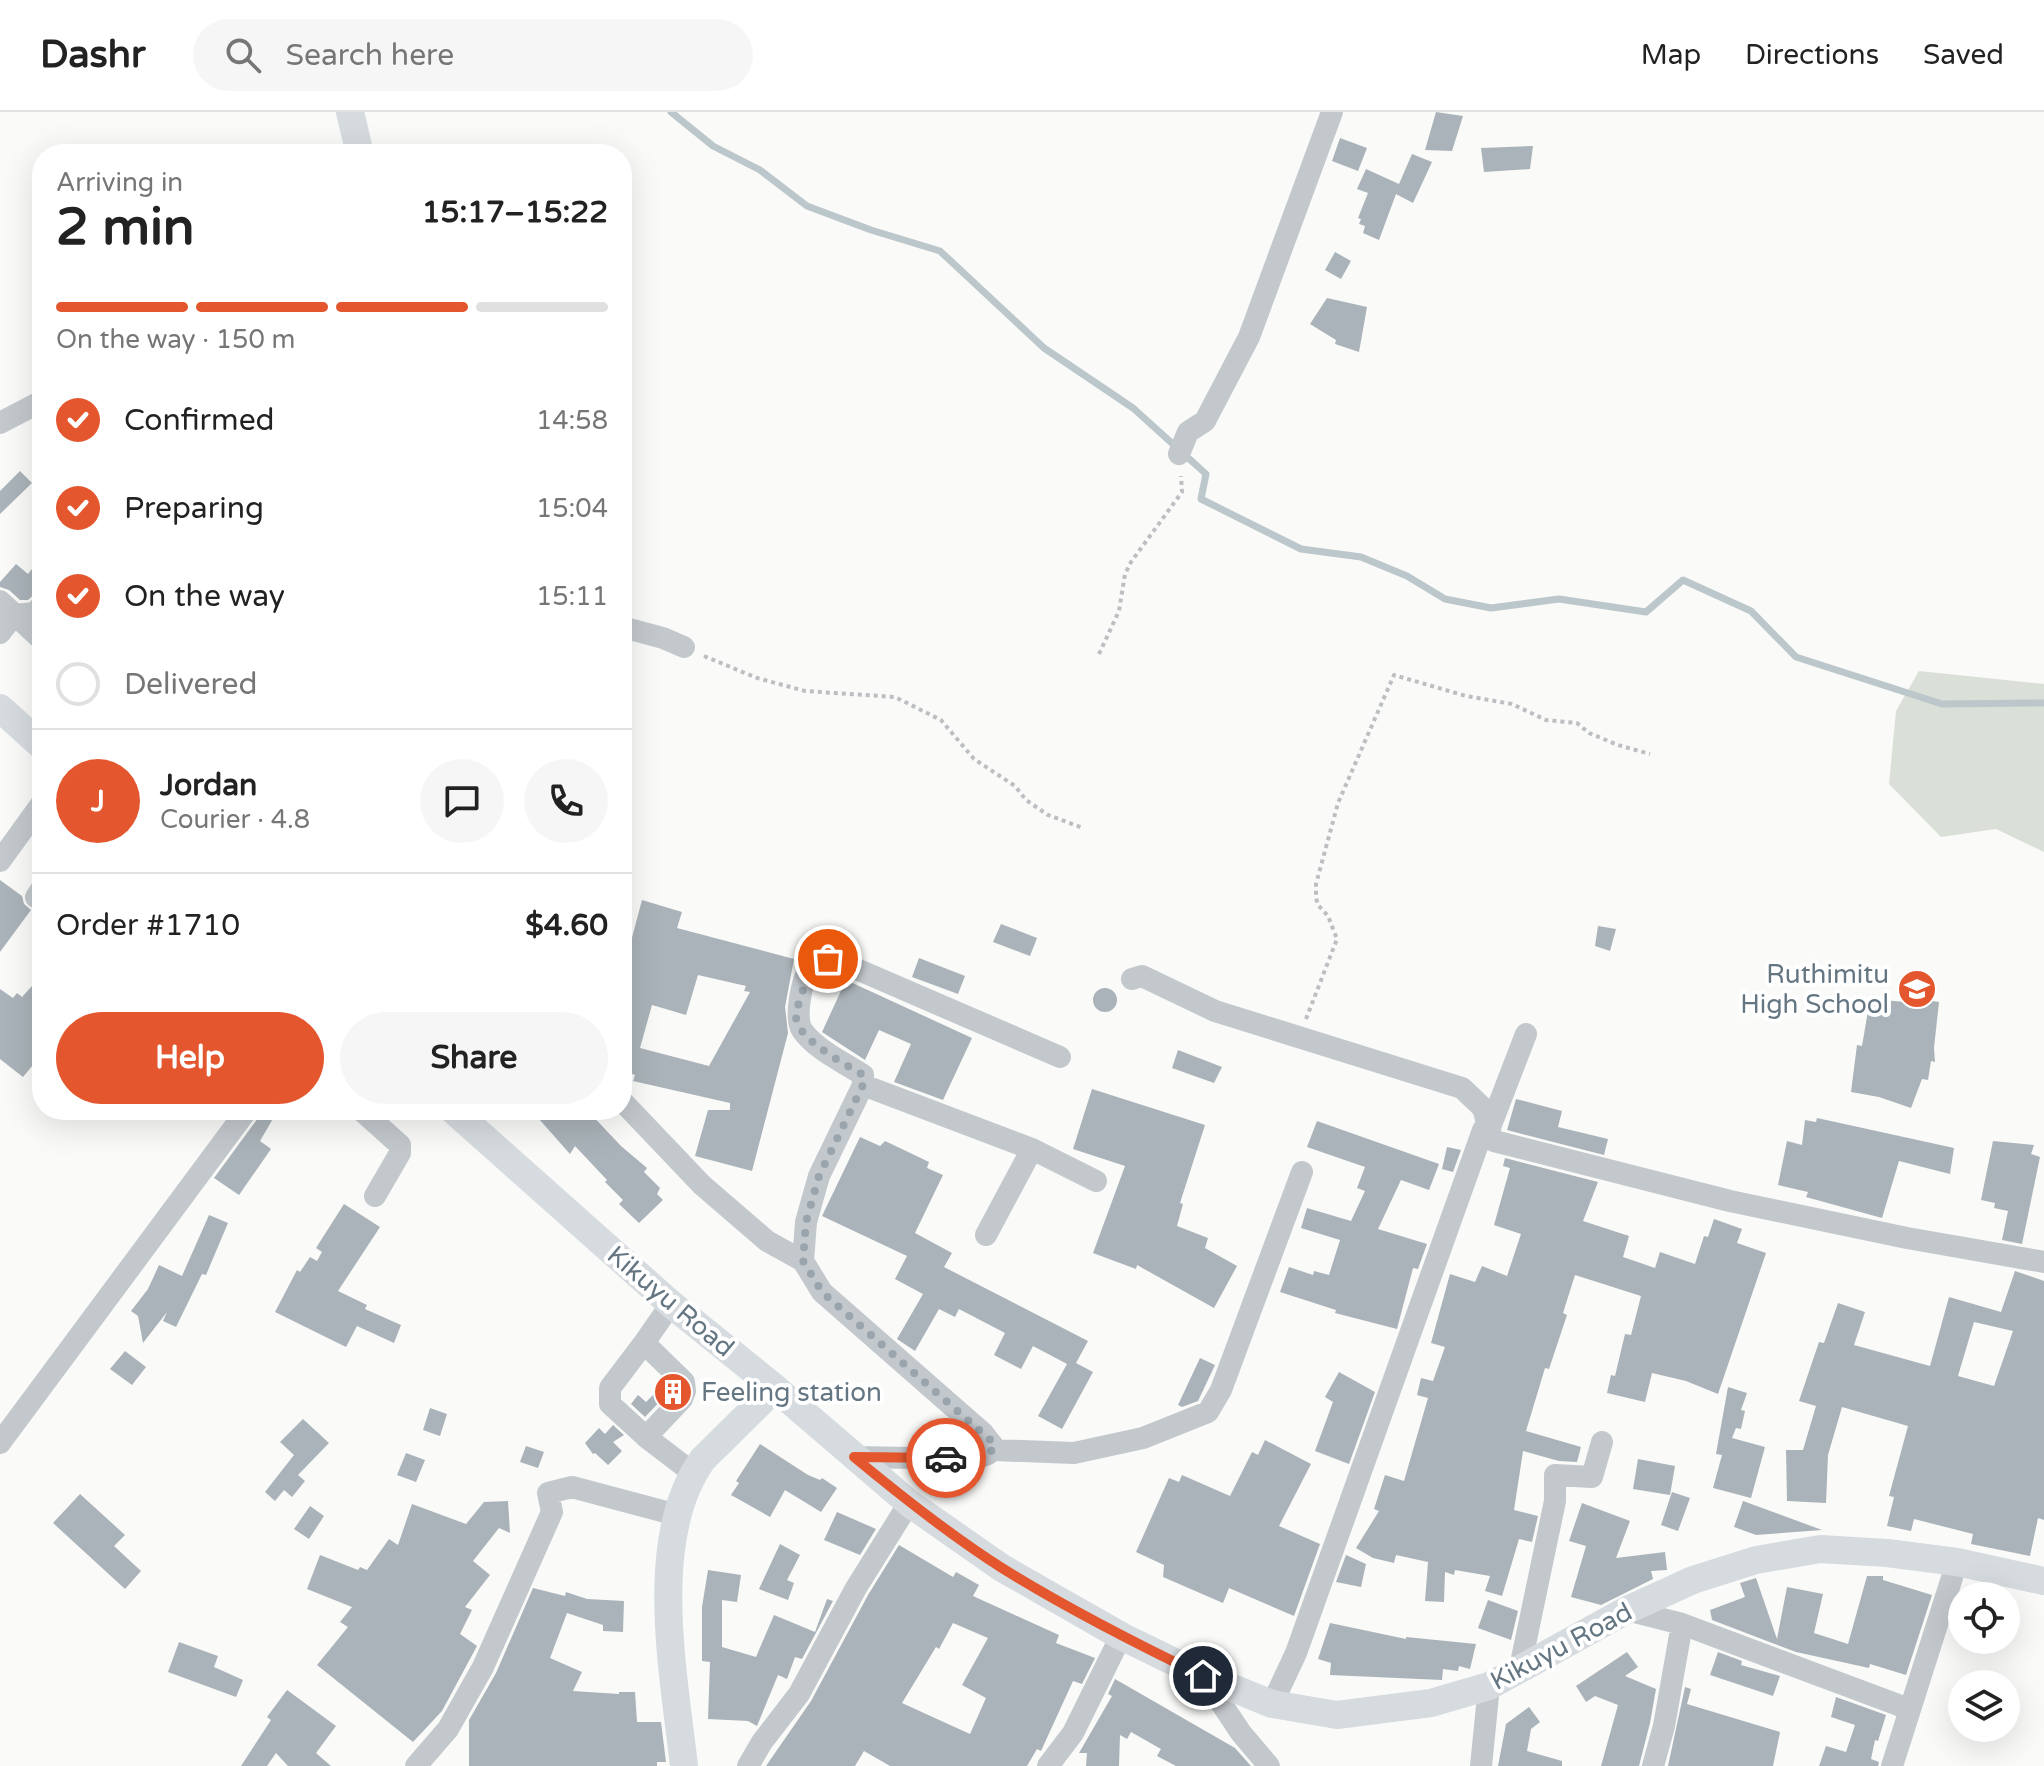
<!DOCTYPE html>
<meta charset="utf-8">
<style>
:root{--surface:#fff;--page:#f6f6f6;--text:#222;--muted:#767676;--line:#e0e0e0;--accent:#e4572e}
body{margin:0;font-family:"Varela Round",sans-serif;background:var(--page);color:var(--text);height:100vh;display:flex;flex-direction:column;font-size:30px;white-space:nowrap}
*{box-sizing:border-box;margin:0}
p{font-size:26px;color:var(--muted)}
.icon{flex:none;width:44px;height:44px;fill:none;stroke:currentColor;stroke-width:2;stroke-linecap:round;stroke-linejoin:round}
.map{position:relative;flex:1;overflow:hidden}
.side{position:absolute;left:32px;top:32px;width:600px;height:976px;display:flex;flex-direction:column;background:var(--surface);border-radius:32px;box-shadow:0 8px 32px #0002}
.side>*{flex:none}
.buttons{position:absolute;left:1948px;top:1470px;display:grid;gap:16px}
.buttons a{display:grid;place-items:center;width:72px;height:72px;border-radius:50%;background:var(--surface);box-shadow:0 8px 32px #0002;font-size:40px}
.pin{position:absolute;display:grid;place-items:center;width:68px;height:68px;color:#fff;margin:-34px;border:4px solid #fff;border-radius:50%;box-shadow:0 2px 8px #0007}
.courier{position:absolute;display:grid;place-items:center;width:80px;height:80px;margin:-40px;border:6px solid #e4572e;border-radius:50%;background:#fff;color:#222;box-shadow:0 2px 10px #0007}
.overview em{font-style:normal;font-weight:700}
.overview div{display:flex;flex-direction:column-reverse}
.overview{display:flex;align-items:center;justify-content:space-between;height:136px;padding:0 24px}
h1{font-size:52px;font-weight:700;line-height:60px}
.bar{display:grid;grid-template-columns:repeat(4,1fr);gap:12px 8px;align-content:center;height:96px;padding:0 24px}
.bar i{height:10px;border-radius:6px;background:var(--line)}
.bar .on{background:var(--accent)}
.bar p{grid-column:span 4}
.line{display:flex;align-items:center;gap:20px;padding:0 24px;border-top:2px solid var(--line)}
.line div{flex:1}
.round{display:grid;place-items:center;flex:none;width:84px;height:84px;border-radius:42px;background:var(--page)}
ol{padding:0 24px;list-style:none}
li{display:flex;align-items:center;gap:24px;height:88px}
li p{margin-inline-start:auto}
li .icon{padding:8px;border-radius:50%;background:var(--accent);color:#fff;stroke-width:4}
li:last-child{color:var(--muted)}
li i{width:44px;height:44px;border:4px solid var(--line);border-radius:50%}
.button{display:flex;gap:16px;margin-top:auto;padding:16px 24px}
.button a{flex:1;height:92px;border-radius:48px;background:var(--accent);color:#fff;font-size:32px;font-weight:700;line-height:92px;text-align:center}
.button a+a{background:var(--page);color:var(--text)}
header{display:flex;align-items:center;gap:48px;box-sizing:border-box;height:112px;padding:0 40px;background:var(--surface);border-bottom:2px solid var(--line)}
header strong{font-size:38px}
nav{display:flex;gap:44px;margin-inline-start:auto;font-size:28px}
.search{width:560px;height:72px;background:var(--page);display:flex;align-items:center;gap:20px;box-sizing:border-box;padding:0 28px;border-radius:44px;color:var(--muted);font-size:30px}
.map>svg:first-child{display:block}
.green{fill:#dadfd7}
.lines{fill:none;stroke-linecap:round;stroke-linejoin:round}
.stream{stroke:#bbc7cb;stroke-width:7}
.building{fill:#aab3b9;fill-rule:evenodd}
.path{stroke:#bbbfc2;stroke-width:4;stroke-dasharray:4 4;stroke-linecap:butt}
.minor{stroke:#c3c8cc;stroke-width:22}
.major{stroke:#d6dbdf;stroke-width:28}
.done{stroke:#99a4ac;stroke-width:8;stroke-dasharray:0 14.4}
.route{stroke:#e4572e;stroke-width:10}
.labels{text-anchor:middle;stroke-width:8;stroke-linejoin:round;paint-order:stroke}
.poi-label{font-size:26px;fill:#657683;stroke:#fff;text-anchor:end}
.street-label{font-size:26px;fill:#657683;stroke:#fff}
</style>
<header>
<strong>Dashr</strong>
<div class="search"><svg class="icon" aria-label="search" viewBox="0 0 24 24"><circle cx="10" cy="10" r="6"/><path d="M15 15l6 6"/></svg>Search here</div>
<nav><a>Map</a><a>Directions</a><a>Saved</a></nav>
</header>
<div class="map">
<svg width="2044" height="1654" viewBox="0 0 2044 1654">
<rect width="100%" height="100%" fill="#fafaf8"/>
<path class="green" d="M1919 559 2044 572V740L1996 717 1941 725 1889 672 1896 599Z"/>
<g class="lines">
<path class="stream" d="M671 0 713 34 760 58 807 94 871 118 940 139 1044 236 1133 296 1206 362 1201 387 1301 437 1361 445 1407 464 1445 487 1491 496 1559 487 1646 500 1683 468 1751 499 1796 545 1942 592 2044 591"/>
</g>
<path class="building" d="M1436 0 1463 4 1452 39 1425 38Z
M1340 26 1367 36 1358 59 1332 49Z
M1533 34 1530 57 1484 60 1481 36Z
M1412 42 1432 50 1413 91 1396 82 1379 128 1363 121 1365 114 1359 112 1361 107 1358 106 1368 81 1357 77 1366 57 1399 72Z
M1335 140 1351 149 1341 167 1325 158Z
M1327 186 1367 195 1359 240 1335 232 1336 228 1310 212Z
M20 359 32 371 0 402V379Z
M42 444V479L37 480 28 488H20L9 478 0 475V470L16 452 28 462Z
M0 768 22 784 24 792 31 798 0 840Z
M642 788 682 800 677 816 794 847 785 895 788 921 752 1059 695 1044 708 998H730V991L633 969 635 963 632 962 628 977 622 975V863ZM698 863 746 874 744 879 750 880 709 954 640 936 652 893 686 903Z
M1001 812 1037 826 1030 844 993 830Z
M1598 814 1616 817 1610 839 1595 834Z
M919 846 965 864 958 882 912 865Z
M42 863V895L32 906 42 914V942L23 965 0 947V877L13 886 17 881 22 885Z
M846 868 972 926 943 988 894 970 911 932 879 918 865 948 822 920Z
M1093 888a12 12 0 1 1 24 0a12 12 0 1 1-24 0Z
M1907 885 1939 890 1934 936 1935 950 1931 949 1928 968 1922 967 1911 996 1879 985 1851 980 1857 933 1862 934 1870 887 1906 890Z
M1178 938 1222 955 1214 971 1172 956Z
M1092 977 1205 1013 1180 1091 1183 1092 1177 1114 1208 1126 1205 1136 1237 1154 1214 1196 1137 1153 1136 1157 1093 1141 1125 1054 1073 1037Z
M1516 987 1562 999 1558 1015 1608 1027 1604 1043 1507 1018Z
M261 998H278L260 1029 271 1037 239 1083 214 1066 258 1006Z
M531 998H587L621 1034 647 1056 644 1060 660 1076 657 1082 663 1088 639 1111 619 1092 623 1088 605 1070 607 1068 575 1034 570 1042Z
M1817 1006 1954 1036 1950 1062 1899 1049 1882 1106 1806 1085 1808 1080 1778 1073 1787 1029 1802 1033 1805 1008 1816 1010Z
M1317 1009 1439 1052 1429 1078 1401 1068 1378 1117 1427 1132 1418 1157 1413 1156 1397 1217 1335 1201 1336 1198 1280 1180 1289 1155 1313 1163 1314 1159 1329 1163 1340 1128 1301 1116 1307 1096 1351 1109 1365 1079 1357 1076 1365 1055 1307 1035Z
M860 1025 880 1034 885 1029 929 1050 927 1056 943 1063 915 1121 952 1141 944 1155 1088 1229 1076 1251 1093 1260 1062 1317 1038 1304 1067 1252 1033 1234 1021 1257 994 1243 1005 1221 959 1197 955 1205 939 1197 915 1239 897 1227 923 1182 895 1167 907 1144 822 1104Z
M1993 1029 2034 1033 2031 1042 2040 1045 2022 1132 2002 1128 2008 1099 1994 1096 1995 1091 1981 1088Z
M1447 1035 1461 1038 1453 1060 1442 1057Z
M1505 1046 1598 1070 1583 1109 1629 1124 1623 1145 1655 1156 1660 1140 1695 1152 1704 1124 1708 1125 1714 1107 1742 1117 1737 1131 1766 1141 1718 1282 1686 1269 1652 1261 1645 1290 1607 1281 1611 1263 1615 1264 1625 1222 1631 1223 1641 1184 1575 1163 1563 1201 1567 1203 1549 1257 1545 1256 1526 1319 1581 1335 1577 1350 1559 1349 1523 1339 1514 1398 1538 1404 1532 1430 1519 1427 1502 1484 1485 1479 1490 1464 1455 1458 1454 1463 1445 1460 1444 1490 1425 1489 1428 1450 1396 1443 1394 1451 1373 1446 1356 1436 1379 1399 1374 1397 1385 1363 1404 1369 1428 1286 1417 1283 1421 1266 1433 1269 1445 1235 1431 1231 1450 1162 1475 1170 1482 1154 1507 1164 1521 1122 1494 1113 1510 1056 1503 1054Z
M344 1092 380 1115 338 1179 367 1193 365 1197 401 1213 394 1231 357 1214 346 1235 275 1200 297 1158 300 1160 310 1145 317 1149 322 1140 316 1136Z
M209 1103 228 1111 206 1163 202 1162 176 1215 163 1209 167 1200 143 1231 138 1204 131 1199 148 1177 159 1153 182 1164Z
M2015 1159 2044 1169V1408L2038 1406 2030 1444 1971 1432 1973 1422 1914 1407 1911 1419 1887 1414 1894 1385 1889 1384 1908 1314 1842 1295 1828 1343 1826 1391 1787 1389 1786 1338H1803L1816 1294 1799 1289 1819 1230 1824 1231 1838 1191 1865 1200 1854 1233 1930 1254 1949 1185 2001 1200ZM1974 1210 2013 1219 1994 1274 1958 1264Z
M125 1239 146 1255 132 1273 110 1257Z
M1200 1246 1215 1253 1198 1289 1182 1295 1178 1293Z
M1339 1260 1375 1280 1349 1352 1315 1339 1333 1290 1325 1285Z
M665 1271 671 1277 670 1279 645 1305 631 1292 638 1283 646 1290Z
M1728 1275 1747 1281 1741 1298 1745 1299 1741 1317 1736 1316 1732 1326 1765 1335 1751 1386 1713 1376 1722 1343 1716 1342Z
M430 1296 447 1302 440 1324 423 1318Z
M303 1307 329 1331 298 1363 305 1369 292 1385 284 1378 275 1389 265 1380 294 1343 280 1330Z
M613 1313 624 1323 613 1330 622 1339 608 1353 595 1341 593 1342 585 1331 599 1316 605 1322Z
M1265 1328 1311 1352 1279 1414 1320 1432 1294 1504 1229 1476 1223 1491 1163 1465 1164 1453 1136 1440 1169 1366 1179 1370 1182 1363 1230 1384 1252 1340 1258 1343Z
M760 1332 808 1363 820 1368 822 1366 837 1376 821 1400 785 1378 770 1405 731 1383 739 1371 736 1369Z
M526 1334 544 1340 538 1356 520 1350Z
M406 1341 425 1348 416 1370 397 1363Z
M1638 1347 1675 1354 1670 1383 1633 1377Z
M1672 1380 1690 1386 1678 1419 1661 1413Z
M80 1382 125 1423 114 1434 141 1459 125 1477 53 1411Z
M508 1389 510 1421 499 1416 473 1449 490 1463 465 1495 472 1498 460 1522 477 1534 442 1599 413 1630 317 1553 348 1515 340 1510 352 1495 307 1477 320 1443 358 1458 360 1455 367 1458 389 1427 398 1433 412 1392 466 1412 484 1390Z
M1743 1389 1822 1418 1756 1423 1734 1415Z
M1582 1391 1630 1409 1616 1446 1665 1440 1667 1458 1651 1459 1653 1467 1601 1493 1571 1485 1586 1434 1569 1429Z
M310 1394 324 1404 309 1427 294 1417Z
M837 1400 876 1417 860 1443 824 1428Z
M780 1432 800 1443 787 1468 794 1471 788 1488 759 1477Z
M899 1433 953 1465 956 1460 979 1473 973 1484 1059 1523 1056 1531 1095 1546 1082 1572 1073 1569 1041 1639 1037 1637 1027 1654H890L864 1639 855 1654H766L811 1589 868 1483ZM953 1511 988 1526 962 1573 986 1586 970 1622 902 1591 936 1535 939 1537Z
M1346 1443 1366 1452 1361 1475 1336 1470Z
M708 1458 741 1463 737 1490 722 1488V1535L756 1545 774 1503 815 1520 827 1487 833 1489 802 1547 795 1545 787 1567 778 1563 757 1614 748 1609 708 1607 710 1550 702 1549V1495Z
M1867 1464H1883V1468L1932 1483 1906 1563 1870 1552 1869 1556 1796 1540 1712 1508 1710 1498 1745 1485 1740 1471 1756 1466 1777 1527 1787 1475 1823 1482 1814 1521 1848 1532Z
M533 1476 565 1484 566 1480 587 1487 624 1489 623 1520 603 1519V1513L567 1501 550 1546 582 1560 573 1579 619 1582V1580H635L637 1610H661L666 1650H657V1654H469V1608L496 1561Z
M1488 1488 1518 1499 1511 1528 1478 1516Z
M1330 1511 1406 1527V1525L1476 1532 1470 1557 1459 1554 1458 1559 1443 1557 1442 1568 1330 1563 1331 1551 1318 1547Z
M179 1530 218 1544 214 1555 243 1568 236 1585 168 1560Z
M1627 1540 1638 1555 1625 1564 1656 1577 1650 1611 1639 1654H1601L1618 1593 1595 1584 1586 1590 1576 1574Z
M1718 1540 1742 1549 1741 1553 1780 1564 1773 1584 1710 1563Z
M1115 1567 1235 1636 1251 1654H1176L1157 1644 1161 1637 1131 1620 1127 1627 1120 1623 1119 1654H1086L1087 1641H1079L1112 1584 1108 1582Z
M1685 1575 1691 1577 1687 1592 1780 1620 1773 1654H1668Z
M287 1578 336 1614 316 1641 331 1654H288L276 1641 267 1654H241L271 1608 267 1605Z
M1836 1585 1886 1603 1878 1629 1875 1628 1871 1647 1879 1650 1878 1654H1819L1826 1634 1846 1640 1855 1613 1831 1605Z
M1529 1595 1540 1610 1531 1617 1527 1639 1562 1649V1654H1498L1506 1612Z"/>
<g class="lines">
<path class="path" d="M1099 542 1119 499 1125 462 1131 450 1182 380 1181 364
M704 544 757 566 805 579 895 585 941 608 974 647 1015 674 1026 688 1048 703 1083 716
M1306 907 1337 827 1328 804 1318 793 1316 786V772L1338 691 1394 563 1466 584 1512 592 1546 608 1577 611 1589 621 1618 633 1650 642"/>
<path class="minor" d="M0 311 42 289
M1179 342 1188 320 1205 309 1249 225 1332 0
M0 489 42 528
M622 515 663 526 684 535
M0 521 14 503 35 501 42 493
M0 749 42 691
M36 785 42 776
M1132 867 1142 864 1215 899 1462 976 1483 996 1489 1018
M863 973 1032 1037 1096 1069
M622 989 702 1073 767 1129 803 1149 822 1180 983 1321 994 1335 988 1342 975 1347 854 1345
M361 998 400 1033V1041L375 1084
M1489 1018 1526 922
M986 1123 1032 1037
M803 1149 806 1110 819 1064 863 973V963C843 950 815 937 802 918 794 906 802 868 809 857 816 847 829 847 838 849L1060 945
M671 1192 644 1231 684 1270 685 1279 682 1287 646 1325 693 1361
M644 1231 610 1276V1292L646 1325
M0 1331 247 998
M993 1338 1074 1341 1143 1326 1208 1300 1221 1278 1302 1060
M1627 1498 1682 1512 1909 1597
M1520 1556 1555 1389V1363L1592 1365 1602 1330
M1203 1564 1241 1621 1269 1654
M1272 1592 1296 1541 1483 1018H1489L1494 1029 1730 1089 1907 1126 2044 1150
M416 1654 448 1617 483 1555 552 1400 548 1381 572 1375 677 1403
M748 1654 762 1630 799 1582 856 1476 909 1391
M1048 1654 1073 1621 1121 1524
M1481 1654 1489 1574
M1653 1654 1664 1614 1682 1512
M1892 1654 1957 1450"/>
<path class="major" d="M350 0 360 42
M0 596 42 634
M453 998 671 1192 775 1276 909 1391 1002 1456 1121 1524 1203 1564 1272 1592 1337 1603 1431 1591 1489 1574 1627 1498 1693 1468 1756 1448 1820 1437 1887 1441 1957 1450 2044 1469
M684 1654C674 1563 646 1425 703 1347L775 1276"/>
</g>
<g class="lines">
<path class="done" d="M828 847C812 852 809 858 804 874 802 883 796 896 796 905 797 927 845 952 863 963V973L819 1064 806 1110 803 1149 822 1180 994 1331 993 1338 975 1347 946 1346"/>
<path class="route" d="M946 1346 854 1345C901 1384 950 1423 1002 1456 1066 1496 1135 1531 1203 1564"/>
</g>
<defs>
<symbol id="school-disc" viewBox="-11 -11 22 22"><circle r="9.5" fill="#e4572e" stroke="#fff"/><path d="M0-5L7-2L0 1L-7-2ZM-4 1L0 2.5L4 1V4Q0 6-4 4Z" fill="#fff"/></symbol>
<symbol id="building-disc" viewBox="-11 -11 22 22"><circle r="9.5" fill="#e4572e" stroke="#fff"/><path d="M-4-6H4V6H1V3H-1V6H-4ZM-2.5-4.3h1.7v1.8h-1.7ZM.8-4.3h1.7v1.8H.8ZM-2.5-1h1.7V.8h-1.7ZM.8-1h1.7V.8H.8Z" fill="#fff"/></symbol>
</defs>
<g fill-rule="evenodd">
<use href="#school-disc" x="1895" y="855" width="44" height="44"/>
<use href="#building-disc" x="651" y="1258" width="44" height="44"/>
</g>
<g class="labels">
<g class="poi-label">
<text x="1889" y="871">Ruthimitu<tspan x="1889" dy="30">High School</tspan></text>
<text x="701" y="1289" text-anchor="start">Feeling station</text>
</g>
<g class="street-label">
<text transform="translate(671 1189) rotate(40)" y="9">Kikuyu Road</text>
<text transform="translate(1561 1534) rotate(-28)" y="9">Kikuyu Road</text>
</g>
</g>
</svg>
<div class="buttons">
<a><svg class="icon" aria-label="locate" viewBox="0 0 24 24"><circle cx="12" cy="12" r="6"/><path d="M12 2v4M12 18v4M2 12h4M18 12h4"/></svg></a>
<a><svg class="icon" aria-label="layers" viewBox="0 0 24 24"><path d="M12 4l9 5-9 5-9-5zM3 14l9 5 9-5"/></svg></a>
</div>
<div class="pin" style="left:828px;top:847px;background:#ea580c"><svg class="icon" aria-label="bag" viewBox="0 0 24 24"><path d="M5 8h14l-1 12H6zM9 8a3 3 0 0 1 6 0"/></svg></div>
<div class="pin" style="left:1203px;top:1564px;background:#1f2937"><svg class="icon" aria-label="home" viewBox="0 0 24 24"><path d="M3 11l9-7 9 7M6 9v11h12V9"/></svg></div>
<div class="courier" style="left:946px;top:1346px"><svg class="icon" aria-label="car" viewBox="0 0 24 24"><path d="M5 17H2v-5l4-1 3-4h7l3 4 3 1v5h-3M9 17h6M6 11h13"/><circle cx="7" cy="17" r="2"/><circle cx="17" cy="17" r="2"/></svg></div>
<section class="side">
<div class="overview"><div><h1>2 min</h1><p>Arriving in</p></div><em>15:17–15:22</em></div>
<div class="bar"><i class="on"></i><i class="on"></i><i class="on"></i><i></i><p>On the way · 150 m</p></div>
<ol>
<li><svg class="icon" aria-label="check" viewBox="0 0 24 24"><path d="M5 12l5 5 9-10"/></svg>Confirmed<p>14:58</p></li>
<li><svg class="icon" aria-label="check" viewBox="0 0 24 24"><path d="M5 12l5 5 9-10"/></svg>Preparing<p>15:04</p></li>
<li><svg class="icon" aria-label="check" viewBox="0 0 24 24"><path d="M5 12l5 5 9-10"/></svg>On the way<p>15:11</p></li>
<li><i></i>Delivered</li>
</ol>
<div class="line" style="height:144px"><b class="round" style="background:var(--accent);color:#fff">J</b><div><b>Jordan</b><p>Courier · 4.8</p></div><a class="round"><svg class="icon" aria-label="chat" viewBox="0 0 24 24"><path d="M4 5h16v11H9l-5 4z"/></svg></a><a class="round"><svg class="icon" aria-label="phone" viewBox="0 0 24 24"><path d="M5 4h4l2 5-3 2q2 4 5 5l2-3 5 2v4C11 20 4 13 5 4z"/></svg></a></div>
<div class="line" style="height:104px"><div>Order #1710</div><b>$4.60</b></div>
<div class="button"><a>Help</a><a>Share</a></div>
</section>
</div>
